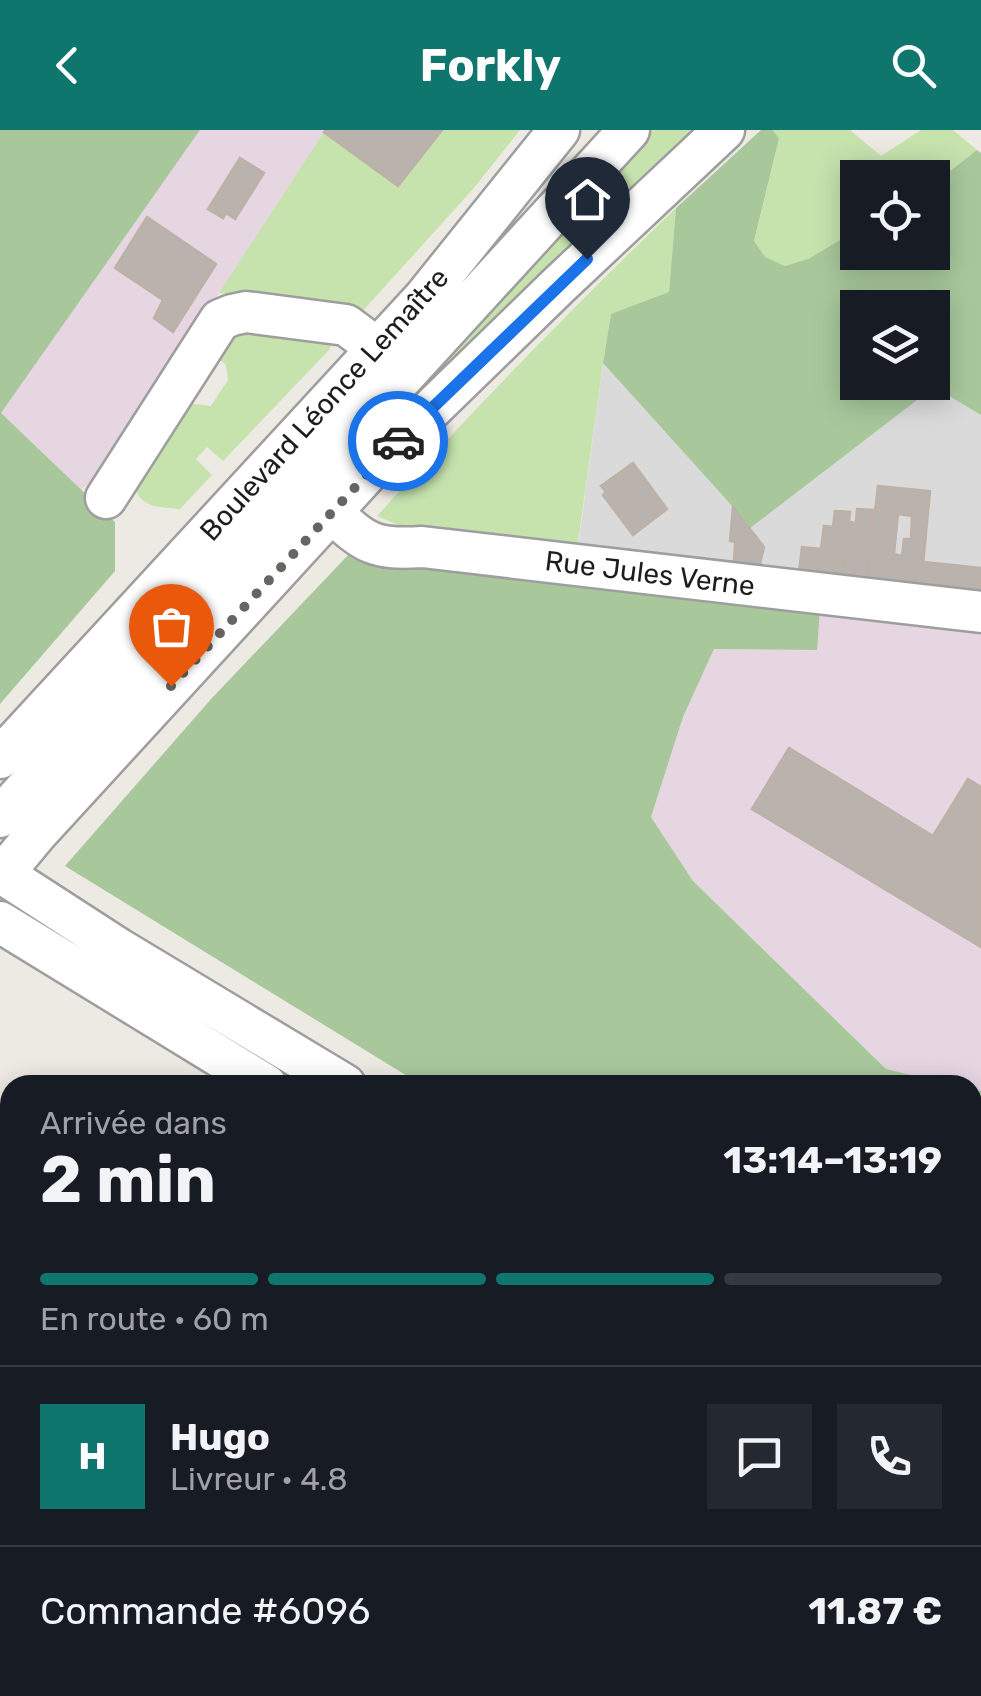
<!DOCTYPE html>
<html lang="fr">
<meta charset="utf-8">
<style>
:root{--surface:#171b24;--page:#242831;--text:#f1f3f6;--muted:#9ea1a6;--line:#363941;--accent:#0f766e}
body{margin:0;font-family:Rubik,sans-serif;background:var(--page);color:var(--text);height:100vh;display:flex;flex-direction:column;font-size:38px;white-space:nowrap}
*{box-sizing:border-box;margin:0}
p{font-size:32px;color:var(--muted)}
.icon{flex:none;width:55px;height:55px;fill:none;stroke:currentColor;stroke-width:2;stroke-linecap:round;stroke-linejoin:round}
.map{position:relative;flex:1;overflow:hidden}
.drawer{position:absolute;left:0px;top:945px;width:982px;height:622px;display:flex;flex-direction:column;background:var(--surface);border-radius:30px 30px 0 0;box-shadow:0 5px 25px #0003}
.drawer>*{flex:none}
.buttons{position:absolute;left:840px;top:30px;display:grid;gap:20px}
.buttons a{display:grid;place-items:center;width:110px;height:110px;border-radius:0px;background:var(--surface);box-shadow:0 5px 25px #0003;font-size:50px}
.pin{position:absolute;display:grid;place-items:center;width:85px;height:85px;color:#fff;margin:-102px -42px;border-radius:50% 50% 50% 0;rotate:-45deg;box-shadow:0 0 10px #0007}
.pin .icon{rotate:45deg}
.courier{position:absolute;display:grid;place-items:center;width:100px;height:100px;margin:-50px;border:8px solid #1a73e8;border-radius:50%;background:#fff;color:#222;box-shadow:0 2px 12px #0007}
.summary em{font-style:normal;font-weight:700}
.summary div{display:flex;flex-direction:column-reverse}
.summary{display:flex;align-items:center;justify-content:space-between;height:170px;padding:0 40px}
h1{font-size:65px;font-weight:700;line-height:75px}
.bar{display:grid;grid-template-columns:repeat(4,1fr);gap:15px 10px;align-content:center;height:120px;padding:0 40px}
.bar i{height:12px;border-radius:8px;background:var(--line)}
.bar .selected{background:var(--accent)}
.bar p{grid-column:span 4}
.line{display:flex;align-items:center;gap:25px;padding:0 40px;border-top:2px solid var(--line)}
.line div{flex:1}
.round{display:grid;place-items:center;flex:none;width:105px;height:105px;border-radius:0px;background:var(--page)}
header{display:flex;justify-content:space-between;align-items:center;height:130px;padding:0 40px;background:var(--accent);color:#fff;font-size:45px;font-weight:700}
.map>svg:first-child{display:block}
.residential{fill:#dbdada}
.industrial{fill:#e5d6e2}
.grass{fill:#c6e3ae}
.forest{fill:#a8c89c;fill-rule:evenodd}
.building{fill:#bab3ad;stroke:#bdb1a7;stroke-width:2.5;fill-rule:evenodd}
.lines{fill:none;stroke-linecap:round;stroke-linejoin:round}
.minor-casing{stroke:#9e9e9e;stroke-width:45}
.minor{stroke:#fff;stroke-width:40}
.done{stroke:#666562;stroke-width:10;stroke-dasharray:0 18}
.route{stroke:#1a73e8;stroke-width:12}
.labels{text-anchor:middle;stroke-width:8;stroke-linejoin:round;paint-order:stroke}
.street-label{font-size:28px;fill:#1d1d1d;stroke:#fff}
</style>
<header><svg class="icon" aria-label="back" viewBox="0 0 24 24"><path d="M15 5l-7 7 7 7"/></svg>Forkly<svg class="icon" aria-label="search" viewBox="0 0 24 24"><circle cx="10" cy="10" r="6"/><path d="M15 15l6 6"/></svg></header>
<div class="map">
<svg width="981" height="1566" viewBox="0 0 981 1566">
<rect width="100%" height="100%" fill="#edeae3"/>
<path class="residential" d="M603 233 733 377 749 398 934 257 981 285V499L574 447Z"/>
<path class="industrial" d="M200 0H442L398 56 324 3 102 342 81 360 0 283Z
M820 480 981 499V961L973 959 972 955H954L886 939 693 751 651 687 683 587 714 519 816 520Z"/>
<path class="grass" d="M442 0H520L474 58 360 184 321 172 219 163 324 2 398 56Z
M652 0H710L297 387Z
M773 0H850L881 26 921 0H953L977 20 933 54 932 48H858L857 100 808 129 785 136 764 127 754 111 779 10Z
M676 78 669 162 611 185 603 233 577 420 396 412 398 395 377 386C473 280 573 177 676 78Z
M262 194 333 211 329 220 223 331 207 317 196 329 212 345 180 379C160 377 140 378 135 357L186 273 211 276 228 250 226 235 213 224 235 205Z
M0 973 10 986V1379L0 1380Z
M196 1558H836L852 1566H227Z"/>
<path class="forest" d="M0 0H200L1 283 115 392V441L0 574Z
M761 0H773L779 9 754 111 765 127 785 136 808 129 857 100 858 122H932L933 54 977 20 981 23V285L934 257 749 399 733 377 603 233 611 184 669 162 676 78ZM858 178H932V252H858Z
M351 422 820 480 817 520 714 519 683 587 651 687 693 751 886 939 954 955H422L65 736 212 568Z
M973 959 981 961V1299L972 1293Z"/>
<path class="building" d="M326 0H442L398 56 324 2Z
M240 28 264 43 235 89 226 83 223 88 208 79Z
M147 87 216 134 173 202 154 188 163 170 115 138Z
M633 333 667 379 633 405 603 365 606 362 601 356Z
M878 356 930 361 921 456 867 450ZM898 384 912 386 911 409H904L902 426 894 424Z
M733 377 764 417 759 438 734 434 735 412 730 411Z
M857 379 873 380 867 450 843 447 849 392 856 393Z
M835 381 850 382 843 447 799 442 802 417 821 419 824 396 833 397Z
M924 432 943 434 941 458 921 456Z
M943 434 981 438 980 463 941 458Z
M789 618 933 706 968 649 981 657V817L752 679Z"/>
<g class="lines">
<defs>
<path id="minor" d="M106 368 220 190 232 185 246 182 346 195 377 218
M331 382C366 414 374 420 422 417L981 482
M0 628 424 168 559 0
M0 687 629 0
M0 742 119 819 345 955
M3 744 37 703 380 329 560 154 724 0
M0 792 266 955
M972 1338 981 1343
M972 1387 981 1392"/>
</defs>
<use href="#minor" class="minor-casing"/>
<use href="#minor" class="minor"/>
</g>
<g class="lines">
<path class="done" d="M171 556 398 311"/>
<path class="route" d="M398 311 587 129"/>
</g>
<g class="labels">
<g class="street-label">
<text transform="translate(324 274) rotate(-48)" y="10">Boulevard Léonce Lemaître</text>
<text transform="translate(650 443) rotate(7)" y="10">Rue Jules Verne</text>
</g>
</g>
</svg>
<div class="buttons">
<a><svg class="icon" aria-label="locate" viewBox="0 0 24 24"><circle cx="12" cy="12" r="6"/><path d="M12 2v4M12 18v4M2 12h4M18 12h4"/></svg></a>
<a><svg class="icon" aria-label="layers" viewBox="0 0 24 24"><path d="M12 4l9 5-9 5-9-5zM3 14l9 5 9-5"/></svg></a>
</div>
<div class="pin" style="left:171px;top:556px;background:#ea580c"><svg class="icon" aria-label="bag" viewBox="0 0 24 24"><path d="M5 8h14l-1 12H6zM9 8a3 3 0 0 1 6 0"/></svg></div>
<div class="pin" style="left:587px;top:129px;background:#1f2937"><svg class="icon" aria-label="home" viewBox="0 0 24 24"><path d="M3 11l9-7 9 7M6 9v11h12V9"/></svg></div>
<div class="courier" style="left:398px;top:311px"><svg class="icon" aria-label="car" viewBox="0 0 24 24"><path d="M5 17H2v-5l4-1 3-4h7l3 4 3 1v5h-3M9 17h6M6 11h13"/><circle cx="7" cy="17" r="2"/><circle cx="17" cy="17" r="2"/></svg></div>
<section class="drawer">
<div class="summary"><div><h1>2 min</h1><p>Arrivée dans</p></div><em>13:14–13:19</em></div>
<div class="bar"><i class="selected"></i><i class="selected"></i><i class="selected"></i><i></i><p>En route · 60 m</p></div>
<div class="line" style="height:180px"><b class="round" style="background:var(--accent);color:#fff">H</b><div><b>Hugo</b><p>Livreur · 4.8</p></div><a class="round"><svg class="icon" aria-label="chat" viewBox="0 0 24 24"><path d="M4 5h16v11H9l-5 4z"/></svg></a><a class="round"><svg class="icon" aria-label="phone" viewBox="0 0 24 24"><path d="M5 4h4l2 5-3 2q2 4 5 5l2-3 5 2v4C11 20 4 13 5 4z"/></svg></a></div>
<div class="line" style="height:130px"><div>Commande #6096</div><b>11.87 €</b></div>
</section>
</div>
